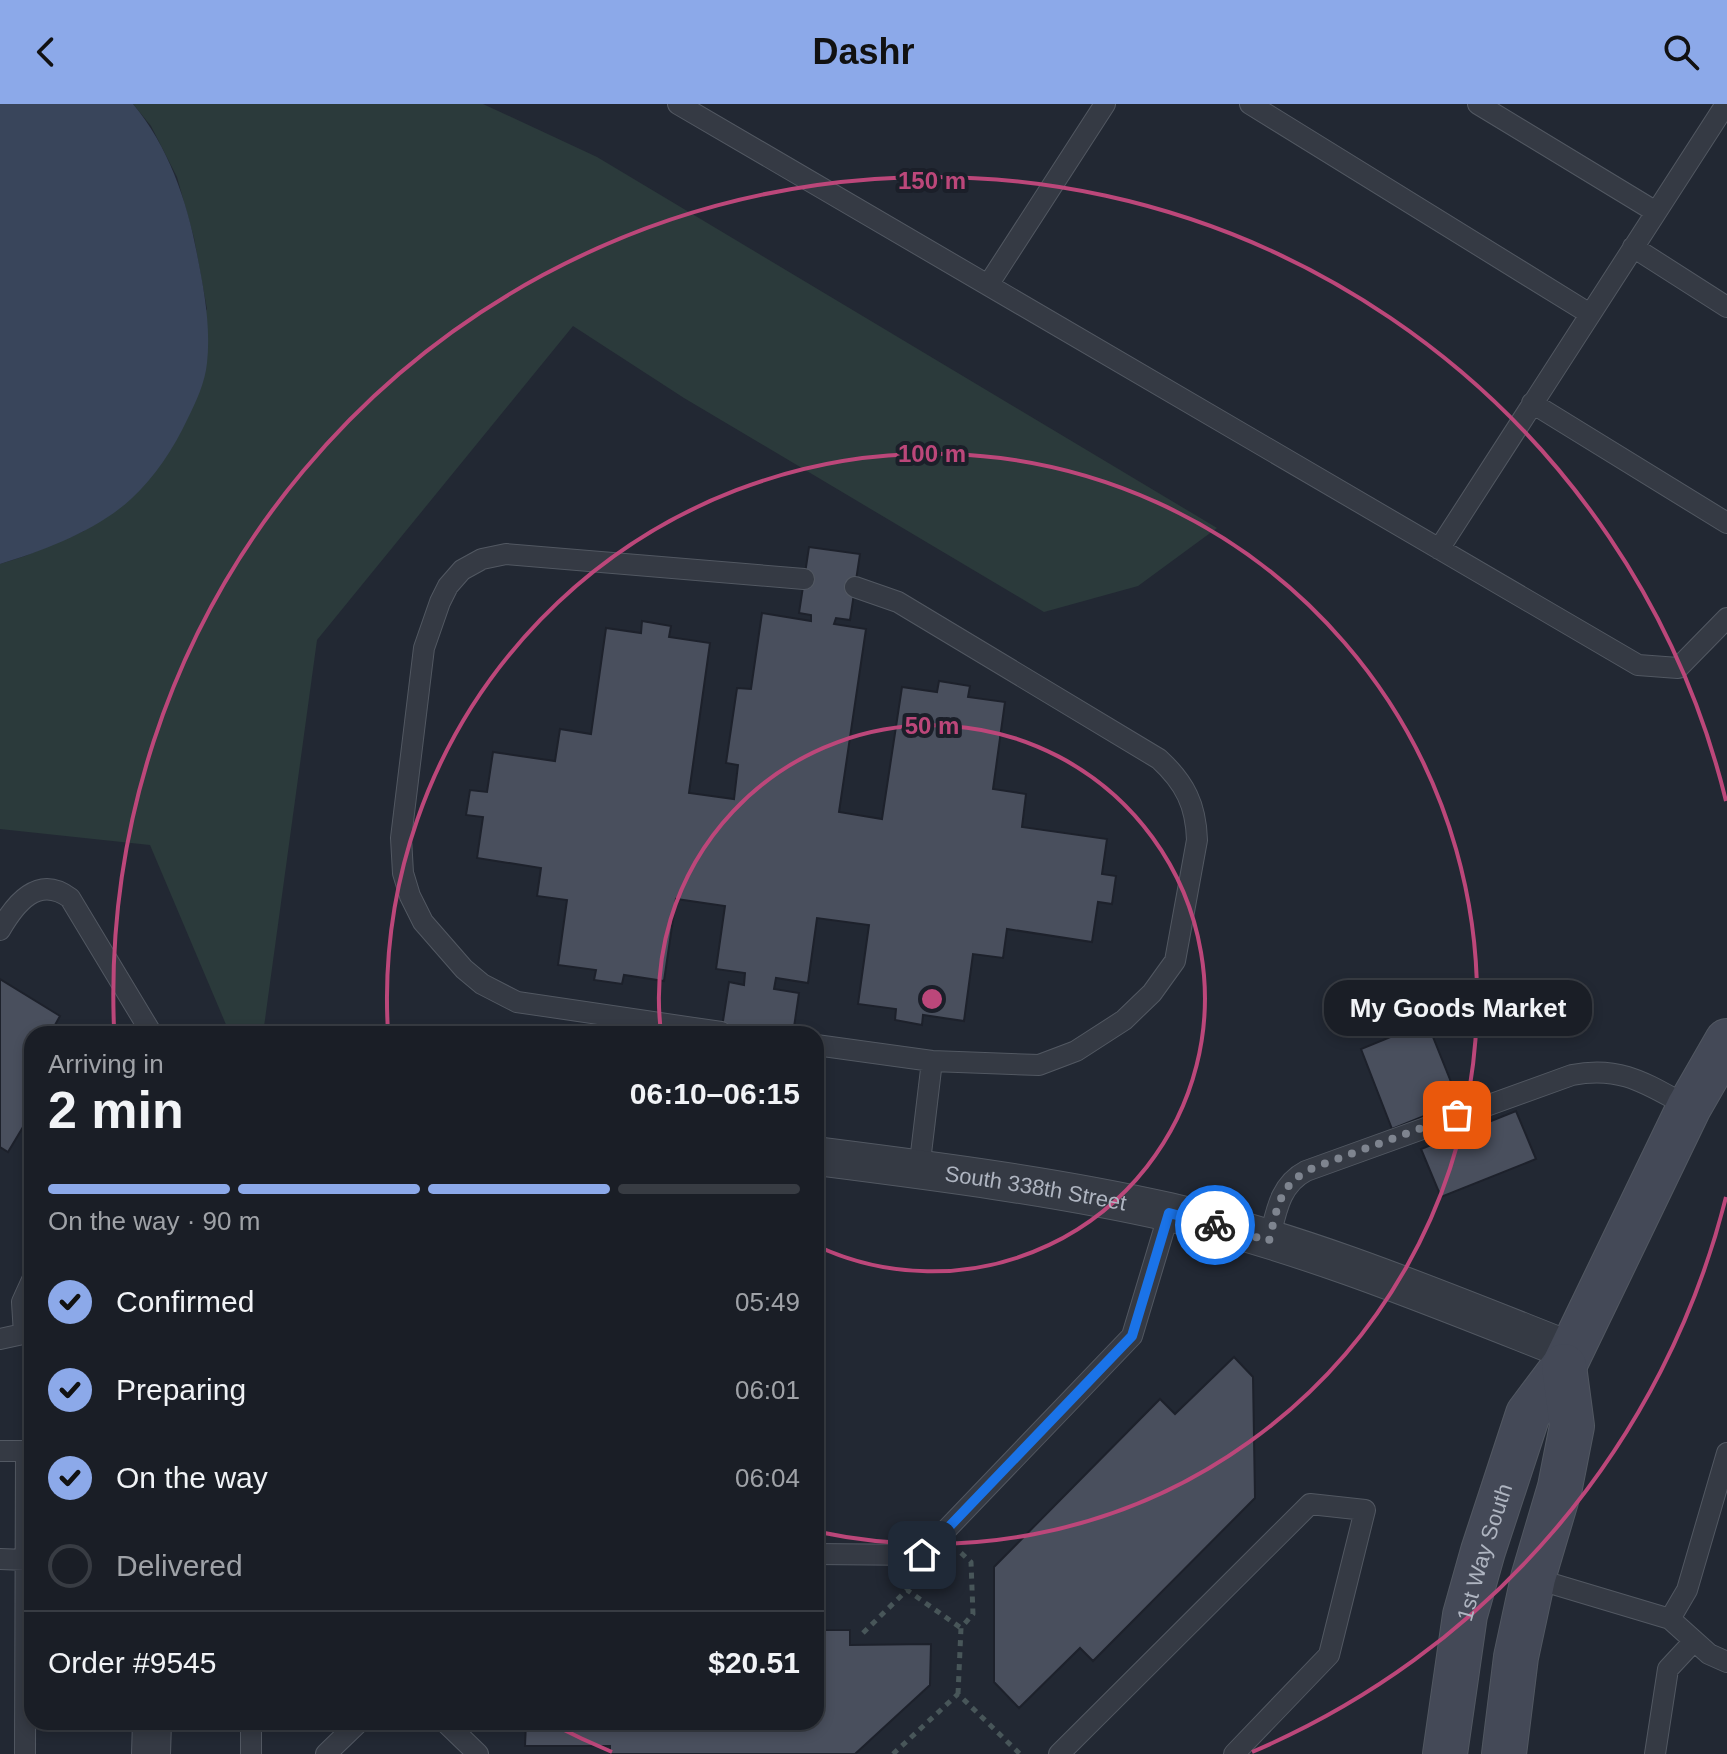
<!DOCTYPE html>
<meta charset="utf-8">
<style>
:root{--surface:#1a1e26;--page:#272b32;--text:#f1f3f6;--muted:#9fa2a7;--line:#383c43;--accent:#8ca9e9}
body{margin:0;font-family:Helvetica,sans-serif;background:var(--page);color:var(--text);height:100vh;display:flex;flex-direction:column;font-size:30px;white-space:nowrap}
*{box-sizing:border-box;margin:0}
p{font-size:26px;color:var(--muted)}
.icon{flex:none;width:44px;height:44px;fill:none;stroke:currentColor;stroke-width:2;stroke-linecap:round;stroke-linejoin:round}
.map{position:relative;flex:1;overflow:hidden}
.panel{position:absolute;left:24px;top:922px;width:800px;height:704px;display:flex;flex-direction:column;background:var(--surface);border-radius:24px;box-shadow:0 4px 12px #0003,0 0 0 2px var(--line)}
.panel>*{flex:none}
.pin{position:absolute;display:grid;place-items:center;width:68px;height:68px;color:#fff;margin:-34px;border-radius:16px;box-shadow:0 4px 12px #0006}
.courier{position:absolute;display:grid;place-items:center;width:80px;height:80px;margin:-40px;border:6px solid #1a73e8;border-radius:50%;background:#fff;color:#222;box-shadow:0 2px 10px #0007}
.bubble{position:absolute;height:56px;border-radius:24px;background:var(--surface);box-shadow:0 4px 12px #0003,0 0 0 2px var(--line);font-size:26px;font-weight:800;line-height:56px;text-align:center}
.headline em{font-style:normal;font-weight:800}
.headline div{display:flex;flex-direction:column-reverse}
.headline{display:flex;align-items:center;justify-content:space-between;height:136px;padding:0 24px}
h1{font-size:52px;font-weight:800;line-height:60px}
.bar{display:grid;grid-template-columns:repeat(4,1fr);gap:12px 8px;align-content:center;height:96px;padding:0 24px}
.bar i{height:10px;border-radius:6px;background:var(--line)}
.bar .current{background:var(--accent)}
.bar p{grid-column:span 4}
.line{display:flex;align-items:center;gap:20px;padding:0 24px;border-top:2px solid var(--line)}
.line div{flex:1}
ol{padding:0 24px;list-style:none}
li{display:flex;align-items:center;gap:24px;height:88px}
li p{margin-inline-start:auto}
li .icon{padding:8px;border-radius:50%;background:var(--accent);color:#111;stroke-width:4}
li:last-child{color:var(--muted)}
li i{width:44px;height:44px;border:4px solid var(--line);border-radius:50%}
header{display:flex;justify-content:space-between;align-items:center;height:104px;padding:0 24px;background:var(--accent);color:#111;font-size:36px;font-weight:800}
.map>svg:first-child{display:block}
.green{fill:#2b3a3b}
.water{fill:#39455b}
.building{fill:#494f5d;stroke:#1d212b;stroke-width:2}
.lines{fill:none;stroke-linecap:round;stroke-linejoin:round}
.service-casing{stroke:#525862;stroke-width:22}
.minor-casing{stroke:#525862;stroke-width:40}
.secondary-casing{stroke:#525862;stroke-width:46}
.path{stroke:#485659;stroke-width:5;stroke-dasharray:6 6;stroke-linecap:butt}
.service{stroke:#353a44;stroke-width:20}
.minor{stroke:#353a44;stroke-width:38}
.secondary{stroke:#444957;stroke-width:44}
.done{stroke:#7e848f;stroke-width:8;stroke-dasharray:0 14.4}
.route{stroke:#1a73e8;stroke-width:10}
.ring{fill:none;stroke:#bc477a;stroke-width:4}
.labels{text-anchor:middle;stroke-width:8;stroke-linejoin:round;paint-order:stroke}
.street-label{font-size:22px;fill:#afb5c1;stroke:#1b1f29}
.centre{fill:#bc477a;stroke:#1b1f29;stroke-width:4}
.ring-label{font-size:24px;text-anchor:middle;font-weight:bold;fill:#bc477a;stroke:#1b1f29;stroke-width:8;stroke-linejoin:round;paint-order:stroke}
</style>
<header><svg class="icon" aria-label="back" viewBox="0 0 24 24"><path d="M15 5l-7 7 7 7"/></svg>Dashr<svg class="icon" aria-label="search" viewBox="0 0 24 24"><circle cx="10" cy="10" r="6"/><path d="M15 15l6 6"/></svg></header>
<div class="map">
<svg width="1727" height="1650" viewBox="0 0 1727 1650">
<rect width="100%" height="100%" fill="#222833"/>
<path class="green" d="M133 0H483L597 53 1217 424 1138 482 1044 508 684 294 573 222 317 536 263 930H230L150 741 0 725V460L25 452 84 427 207 205 194 134 177 73 151 22Z"/>
<path class="water" d="M0 0H133C168 42 187 96 197 150 204 186 211 222 207 259 205 279 196 298 187 316 174 344 154 374 131 395 96 427 45 446 0 460Z"/>
<path class="building" d="M809 443 860 450 850 516 836 514 834 520 866 525 839 708 882 715 902 583 937 588 939 577 970 582 968 593 1005 598 993 685 1026 690 1022 723 1107 735 1102 770 1116 772 1112 800 1098 798 1092 838 1007 825 1003 854 973 850 964 917 923 911 922 921 895 916 896 905 858 900 869 821 817 814 808 879 776 874 774 885 799 889 793 930H721L729 878 744 881 745 869 716 865 725 802 676 795 664 877 624 871 622 880 594 876 596 866 558 861 567 796 537 792 541 764 477 754 483 713 466 711 470 686 487 688 493 648 555 657 560 625 591 630 606 524 641 529 642 517 671 522 669 533 710 539 689 689 734 695 738 661 726 659 737 584 751 585 762 509 811 517V511L799 509Z
M0 875 60 912 50 930H32V1008L8 1048 0 1043Z
M1427 918 1459 998 1392 1025 1361 945Z
M1516 1007 1536 1055 1441 1093 1421 1045Z
M1234 1253 1253 1273 1255 1394 1093 1557 1080 1544 1019 1604 994 1578V1463L1160 1295 1175 1310Z
M816 1526H850V1541L931 1540 930 1581 855 1650H610V1642H525L526 1618H816Z"/>
<g class="lines">
<defs>
<path id="service" d="M678 0 1638 561 1678 564 1727 514
M1250 0 1590 210
M1478 0 1656 108
M1633 143 1727 203
M988 181 1105 0
M1532 299 1727 419
M1439 445 1726 0
M0 826C15 800 38 770 70 794L152 930
M721 928 517 898 482 880 464 865 423 818 410 792 403 769 401 734 424 544 440 498 448 482 462 466 482 455 506 450 804 475
M816 941 932 957 1039 961 1076 947 1124 916 1152 889 1175 857 1197 736C1196 701 1185 679 1159 655L898 498 855 483
M919 1066 932 957
M1269 1137C1276 1109 1279 1081 1306 1067L1572 971C1622 961 1648 981 1689 1003
M24 1230 22 1198 32 1176
M0 1235 32 1228
M0 1347H26L25 1650
M816 1450 922 1451 1132 1232 1169 1109
M0 1455 26 1456
M1533 1474 1670 1515 1709 1550 1727 1558
M1670 1515 1687 1486 1727 1349
M445 1618 478 1650
M251 1650V1618
M326 1650 359 1618
M1059 1650 1310 1400 1365 1406 1329 1551 1234 1650
M1655 1650 1668 1565 1694 1537"/>
<g id="minor">
<path id="s1" d="M816 1052C934 1067 1053 1082 1169 1108 1307 1140 1438 1195 1570 1247"/>
<path d="M151 1650 152 1618"/>
</g>
<g id="secondary">
<path id="s2" d="M1445 1650 1465 1511 1483 1447 1528 1310 1564 1262 1689 1003 1727 937"/>
<path d="M1504 1650 1516 1553 1533 1474 1560 1383 1572 1322 1564 1262"/>
</g>
</defs>
<use href="#service" class="service-casing"/>
<use href="#minor" class="minor-casing"/>
<use href="#secondary" class="secondary-casing"/>
<path class="path" d="M863 1529 907 1486 961 1524
M958 1590 961 1524 973 1510 971 1458 960 1448
M893 1650 958 1590 1020 1650"/>
<use href="#service" class="service"/>
<use href="#minor" class="minor"/>
<use href="#secondary" class="secondary"/>
</g>
<g class="lines">
<path class="done" d="M1215 1121 1269 1137C1278 1100 1280 1077 1318 1062L1457 1011"/>
<path class="route" d="M922 1451 1132 1232 1169 1109 1215 1121"/>
</g>
<g class="ring">
<path d="M661 928A273 273 0 1 1 817 1142"/>
<path d="M388 928A545 545 0 1 1 819 1428"/>
<path d="M1726 1093A818 818 0 0 1 1252 1648M612 1648A818 818 0 0 1 554 1621M114 924A818 818 0 0 1 1726 697"/>
</g>
<g class="labels">
<g class="street-label">
<text dy="8" stroke="none"><textPath href="#s1" startOffset="222">South 338th Street</textPath></text>
<text dy="8" stroke="none"><textPath href="#s2" startOffset="206">1st Way South</textPath></text>
</g>
</g>
<circle cx="932" cy="895" r="12" class="centre"/>
<g class="ring-label">
<text x="932" y="85">150 m</text>
<text x="932" y="358">100 m</text>
<text x="932" y="630">50 m</text>
</g>
</svg>
<div class="pin" style="left:1457px;top:1011px;background:#ea580c"><svg class="icon" aria-label="bag" viewBox="0 0 24 24"><path d="M5 8h14l-1 12H6zM9 8a3 3 0 0 1 6 0"/></svg></div>
<div class="pin" style="left:922px;top:1451px;background:#1f2937"><svg class="icon" aria-label="home" viewBox="0 0 24 24"><path d="M3 11l9-7 9 7M6 9v11h12V9"/></svg></div>
<div class="courier" style="left:1215px;top:1121px"><svg class="icon" aria-label="bike" viewBox="0 0 24 24"><circle cx="6" cy="16" r="4"/><circle cx="18" cy="16" r="4"/><path d="M6 16l4-8h5l3 8M10 8l3 8H6M13 5h3"/></svg></div>
<div class="bubble" style="left:1324px;top:876px;width:268px">My Goods Market</div>
<section class="panel">
<div class="headline"><div><h1>2 min</h1><p>Arriving in</p></div><em>06:10–06:15</em></div>
<div class="bar"><i class="current"></i><i class="current"></i><i class="current"></i><i></i><p>On the way · 90 m</p></div>
<ol>
<li><svg class="icon" aria-label="check" viewBox="0 0 24 24"><path d="M5 12l5 5 9-10"/></svg>Confirmed<p>05:49</p></li>
<li><svg class="icon" aria-label="check" viewBox="0 0 24 24"><path d="M5 12l5 5 9-10"/></svg>Preparing<p>06:01</p></li>
<li><svg class="icon" aria-label="check" viewBox="0 0 24 24"><path d="M5 12l5 5 9-10"/></svg>On the way<p>06:04</p></li>
<li><i></i>Delivered</li>
</ol>
<div class="line" style="height:104px"><div>Order #9545</div><b>$20.51</b></div>
</section>
</div>
